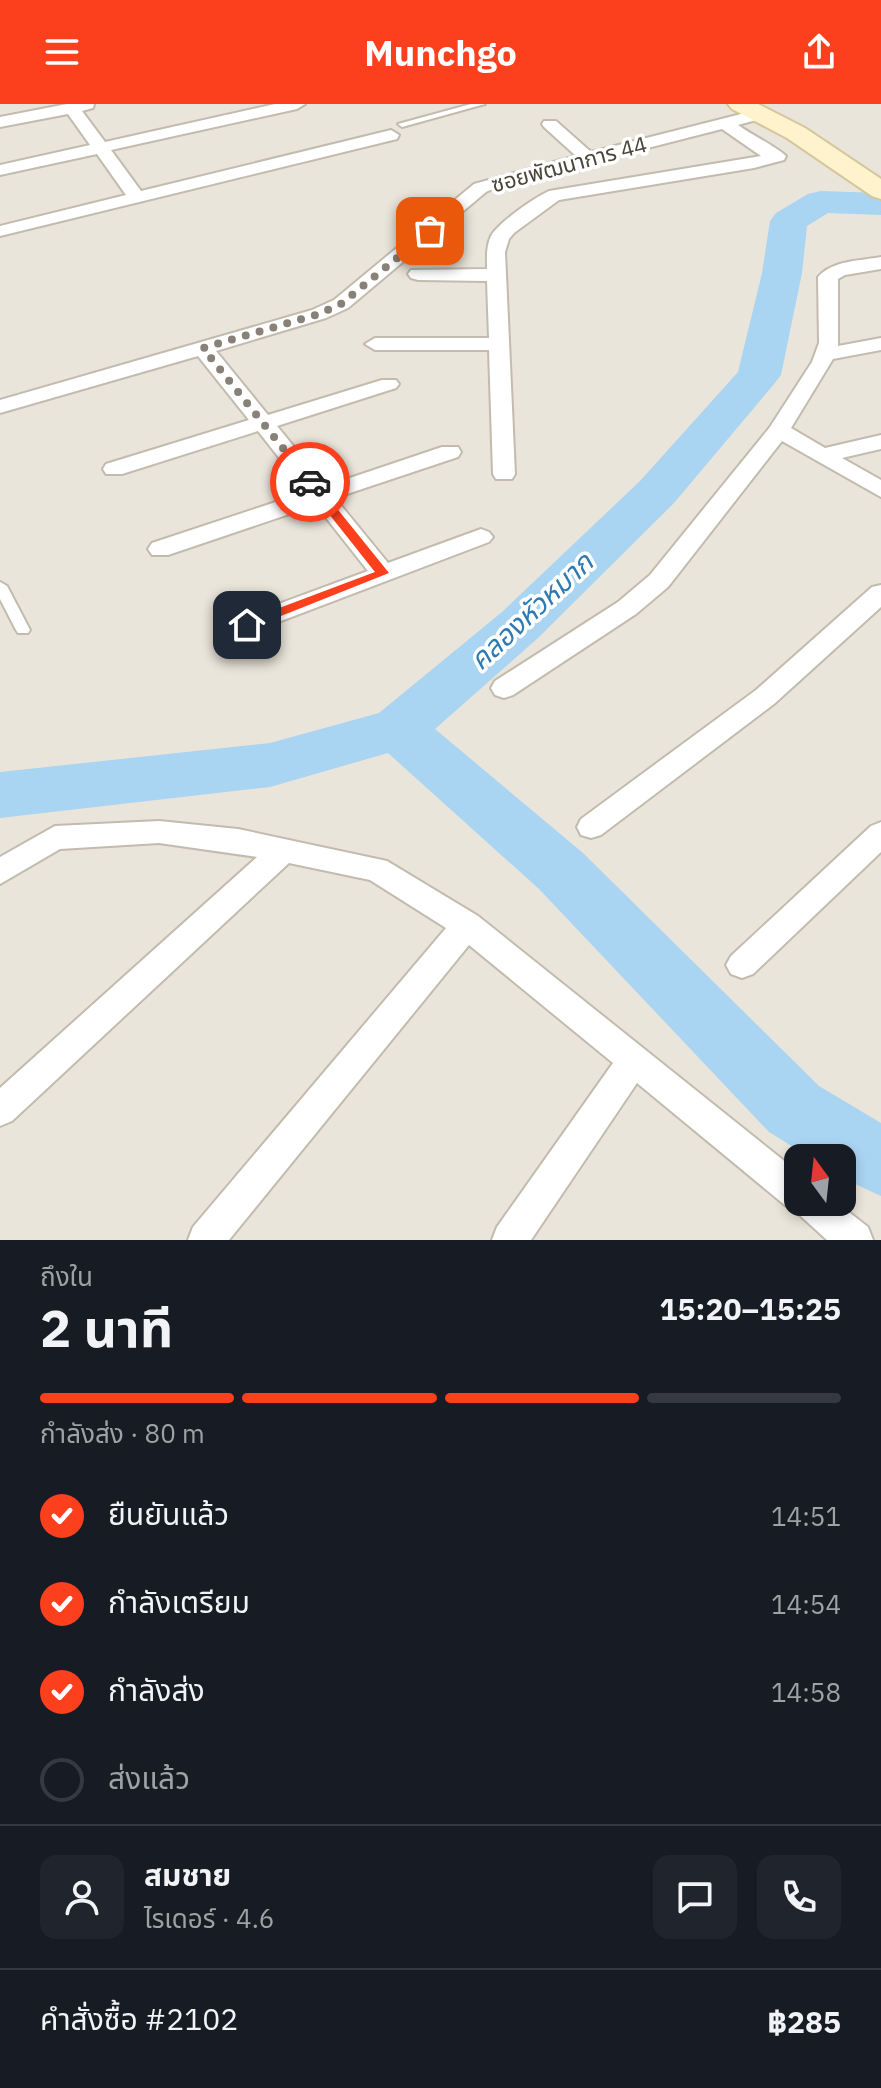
<!DOCTYPE html>
<html lang="th">
<meta charset="utf-8">
<style>
:root{--surface:#171b24;--page:#20242c;--text:#f1f3f6;--muted:#9ea1a6;--line:#363941;--accent:#fc3f1d}
body{margin:0;font-family:"IBM Plex Sans","Noto Sans Thai",sans-serif;background:var(--page);color:var(--text);height:100vh;display:flex;flex-direction:column;font-size:30px;white-space:nowrap}
*{box-sizing:border-box;margin:0}
p{font-size:26px;color:var(--muted)}
.icon{flex:none;width:44px;height:44px;fill:none;stroke:currentColor;stroke-width:2;stroke-linecap:round;stroke-linejoin:round}
.map{position:relative;height:1136px;overflow:hidden}
.side{display:flex;flex-direction:column;background:var(--surface);flex:1}
.side>*{flex:none}
.needle{width:52px;rotate:345deg}
.controls{position:absolute;left:784px;top:1040px;display:grid;gap:16px}
.controls a{display:grid;place-items:center;width:72px;height:72px;border-radius:16px;background:var(--surface);box-shadow:0 4px 12px #0003;font-size:40px}
.pin{position:absolute;display:grid;place-items:center;width:68px;height:68px;color:#fff;margin:-34px;border-radius:16px;box-shadow:0 4px 12px #0006}
.courier{position:absolute;display:grid;place-items:center;width:80px;height:80px;margin:-40px;border:6px solid #fc3f1d;border-radius:50%;background:#fff;color:#222;box-shadow:0 2px 10px #0007}
.summary em{font-style:normal;font-weight:700}
.summary div{display:flex;flex-direction:column-reverse}
.summary{display:flex;align-items:center;justify-content:space-between;height:136px;padding:0 40px}
h1{font-size:52px;font-weight:700;line-height:60px}
.bar{display:grid;grid-template-columns:repeat(4,1fr);gap:12px 8px;align-content:center;height:96px;padding:0 40px}
.bar i{height:10px;border-radius:6px;background:var(--line)}
.bar .current{background:var(--accent)}
.bar p{grid-column:span 4}
.line{display:flex;align-items:center;gap:20px;padding:0 40px;border-top:2px solid var(--line)}
.line div{flex:1}
.round{display:grid;place-items:center;flex:none;width:84px;height:84px;border-radius:16px;background:var(--page)}
ol{padding:0 40px;list-style:none}
li{display:flex;align-items:center;gap:24px;height:88px}
li p{margin-inline-start:auto}
li .icon{padding:8px;border-radius:50%;background:var(--accent);color:#fff;stroke-width:4}
li:last-child{color:var(--muted)}
li i{width:44px;height:44px;border:4px solid var(--line);border-radius:50%}
header{display:flex;justify-content:space-between;align-items:center;height:104px;padding:0 40px;background:var(--accent);color:#fff;font-size:36px;font-weight:700}
.map>svg:first-child{display:block}
.residential{fill:#eae5da;fill-rule:evenodd}
.lines{fill:none;stroke-linecap:round;stroke-linejoin:round}
.river{fill:#a9d4f2;fill-rule:evenodd}
.lane-casing{stroke:#c2bbae;stroke-width:4}
.street-casing{stroke:#c2bbae;stroke-width:4}
.secondary-casing{stroke:#d6c79b;stroke-width:4}
.lane{fill:#fff;fill-rule:evenodd}
.street{fill:#fff;fill-rule:evenodd}
.secondary{fill:#fff3cd;fill-rule:evenodd}
.route{fill:#fc3f1d}
.done{stroke:#878178;stroke-width:8;stroke-dasharray:0 14.4}
.labels{text-anchor:middle;stroke-width:7;stroke-linejoin:round;paint-order:stroke}
.far-street-label{font-size:22px;fill:#4b4439;stroke:#fff}
.water-label{font-size:28px;font-style:italic;fill:#2e7ab2;stroke:#fff}
</style>
<header><svg class="icon" aria-label="menu" viewBox="0 0 24 24"><path d="M4 6h16M4 12h16M4 18h16"/></svg>Munchgo<svg class="icon" aria-label="share" viewBox="0 0 24 24"><path d="M12 15V3M7 8l5-5 5 5M5 13v7h14v-7"/></svg></header>
<div class="map">
<svg width="881" height="1136" viewBox="0 0 881 1136">
<rect width="100%" height="100%" fill="#f6f3ec"/>
<path class="residential" d="M0 0H881V1136H0ZM798 1054H842V1098H798Z"/>
<g class="lines">
<path class="river" d="M821 87 881 89V111L828 109 807 122 802 169 781 271 774 280 674 399 538 534 435 625 583 749 819 982 881 1019V1092L842 1074V1054H811L769 1028 539 785 388 649 270 683 0 714V668L270 639 379 609 502 508 640 377 738 268 762 169 770 117 776 109 808 90Z"/>
<defs>
<path id="lane" d="M471 0H485L402 23 398 20Z
M0 478 7 482 30 526 28 529H18L16 526 0 495Z"/>
<path id="street" d="M67 0H94L93 4 82 7 105 38 275 0H305L297 5 111 46 141 87 391 26 399 31 397 35 0 132V122L126 91 97 50 0 71V61L90 41 68 10 0 23V13Z
M761 5 769 10 767 13 738 21C752 31 775 42 786 52L784 56 754 64 559 96 514 129 509 135 505 148 515 370 512 375H496L493 370 489 246H375L365 240 375 234H489L487 177 418 176 411 174 408 170 411 166 487 165C487 154 486 142 491 132 499 118 534 94 549 87L761 52 722 25 499 82 486 88 348 204 326 214 216 247 268 311 382 276H396L399 280 396 284 277 322 326 382 442 343H458L461 348 458 353 335 394 388 459 481 425 489 428 493 433 489 438 247 530 238 527 234 521 238 515 368 467 316 401 168 451H152L148 445 152 439 306 388 258 327 122 370H106L103 365 106 360 249 316 198 252 0 309V296L312 206 334 196 474 80 576 52 544 23 542 20 544 17H556L591 48Z
M881 153V165L845 171 838 175V242L881 234V246L833 255 791 324 825 344 881 331V345L842 354 881 376V393L782 337 668 483 636 510 513 591 504 594 495 591 491 584 495 577 618 498 650 471 770 323 812 258 819 239 818 173C833 156 860 157 881 153Z
M881 481V503L774 600 601 731 591 734 581 731 577 723 581 715 756 586 872 483Z
M159 717 238 725 387 757 478 812 798 1068V1098H836L868 1123 873 1136H827L793 1105 786 1102 637 979 531 1136H492L497 1123 613 959 469 841 229 1136H188L193 1123 446 824 370 776 289 759 12 1017 0 1022V984L257 753 159 739 60 745 0 780V753L55 722Z
M881 718V748L753 870 742 874 731 870 726 861 731 852 871 722Z"/>
<path id="secondary" d="M728 0H758L805 24 881 75V95L872 92 787 34 732 5Z"/>
</defs>
<use href="#lane" class="lane-casing"/>
<use href="#street" class="street-casing"/>
<use href="#secondary" class="secondary-casing"/>
<use href="#lane" class="lane"/>
<use href="#street" class="street"/>
<use href="#secondary" class="secondary"/>
</g>
<path class="route" d="M306 376H314L389 469 251 524H242V518L375 468 306 381Z"/>
<g class="lines">
<path class="done" d="M310 378 203 244 319 210 341 200 430 127"/>
</g>
<g class="labels">
<g class="far-street-label">
<text transform="translate(569 60) rotate(-15)" y="8">ซอยพัฒนาการ 44</text>
</g>
<g class="water-label">
<text transform="translate(531 507) rotate(-43)" y="10">คลองหัวหมาก</text>
</g>
</g>
</svg>
<div class="controls">
<a><svg class="needle" viewBox="-14 -14 28 28"><path d="M0-13l5 13h-10z" fill="#e53935"/><path d="M0 13l5-13h-10z" fill="#9ea1a6"/></svg></a>
</div>
<div class="pin" style="left:430px;top:127px;background:#ea580c"><svg class="icon" aria-label="bag" viewBox="0 0 24 24"><path d="M5 8h14l-1 12H6zM9 8a3 3 0 0 1 6 0"/></svg></div>
<div class="pin" style="left:247px;top:521px;background:#1f2937"><svg class="icon" aria-label="home" viewBox="0 0 24 24"><path d="M3 11l9-7 9 7M6 9v11h12V9"/></svg></div>
<div class="courier" style="left:310px;top:378px"><svg class="icon" aria-label="car" viewBox="0 0 24 24"><path d="M5 17H2v-5l4-1 3-4h7l3 4 3 1v5h-3M9 17h6M6 11h13"/><circle cx="7" cy="17" r="2"/><circle cx="17" cy="17" r="2"/></svg></div>
</div>
<section class="side">
<div class="summary"><div><h1>2 นาที</h1><p>ถึงใน</p></div><em>15:20–15:25</em></div>
<div class="bar"><i class="current"></i><i class="current"></i><i class="current"></i><i></i><p>กำลังส่ง · 80 m</p></div>
<ol>
<li><svg class="icon" aria-label="check" viewBox="0 0 24 24"><path d="M5 12l5 5 9-10"/></svg>ยืนยันแล้ว<p>14:51</p></li>
<li><svg class="icon" aria-label="check" viewBox="0 0 24 24"><path d="M5 12l5 5 9-10"/></svg>กำลังเตรียม<p>14:54</p></li>
<li><svg class="icon" aria-label="check" viewBox="0 0 24 24"><path d="M5 12l5 5 9-10"/></svg>กำลังส่ง<p>14:58</p></li>
<li><i></i>ส่งแล้ว</li>
</ol>
<div class="line" style="height:144px"><a class="round"><svg class="icon" aria-label="person" viewBox="0 0 24 24"><circle cx="12" cy="8" r="4"/><path d="M4 21q1-7 8-7t8 7"/></svg></a><div><b>สมชาย</b><p>ไรเดอร์ · 4.6</p></div><a class="round"><svg class="icon" aria-label="chat" viewBox="0 0 24 24"><path d="M4 5h16v11H9l-5 4z"/></svg></a><a class="round"><svg class="icon" aria-label="phone" viewBox="0 0 24 24"><path d="M5 4h4l2 5-3 2q2 4 5 5l2-3 5 2v4C11 20 4 13 5 4z"/></svg></a></div>
<div class="line" style="height:104px"><div>คำสั่งซื้อ #2102</div><b>฿285</b></div>
</section>
